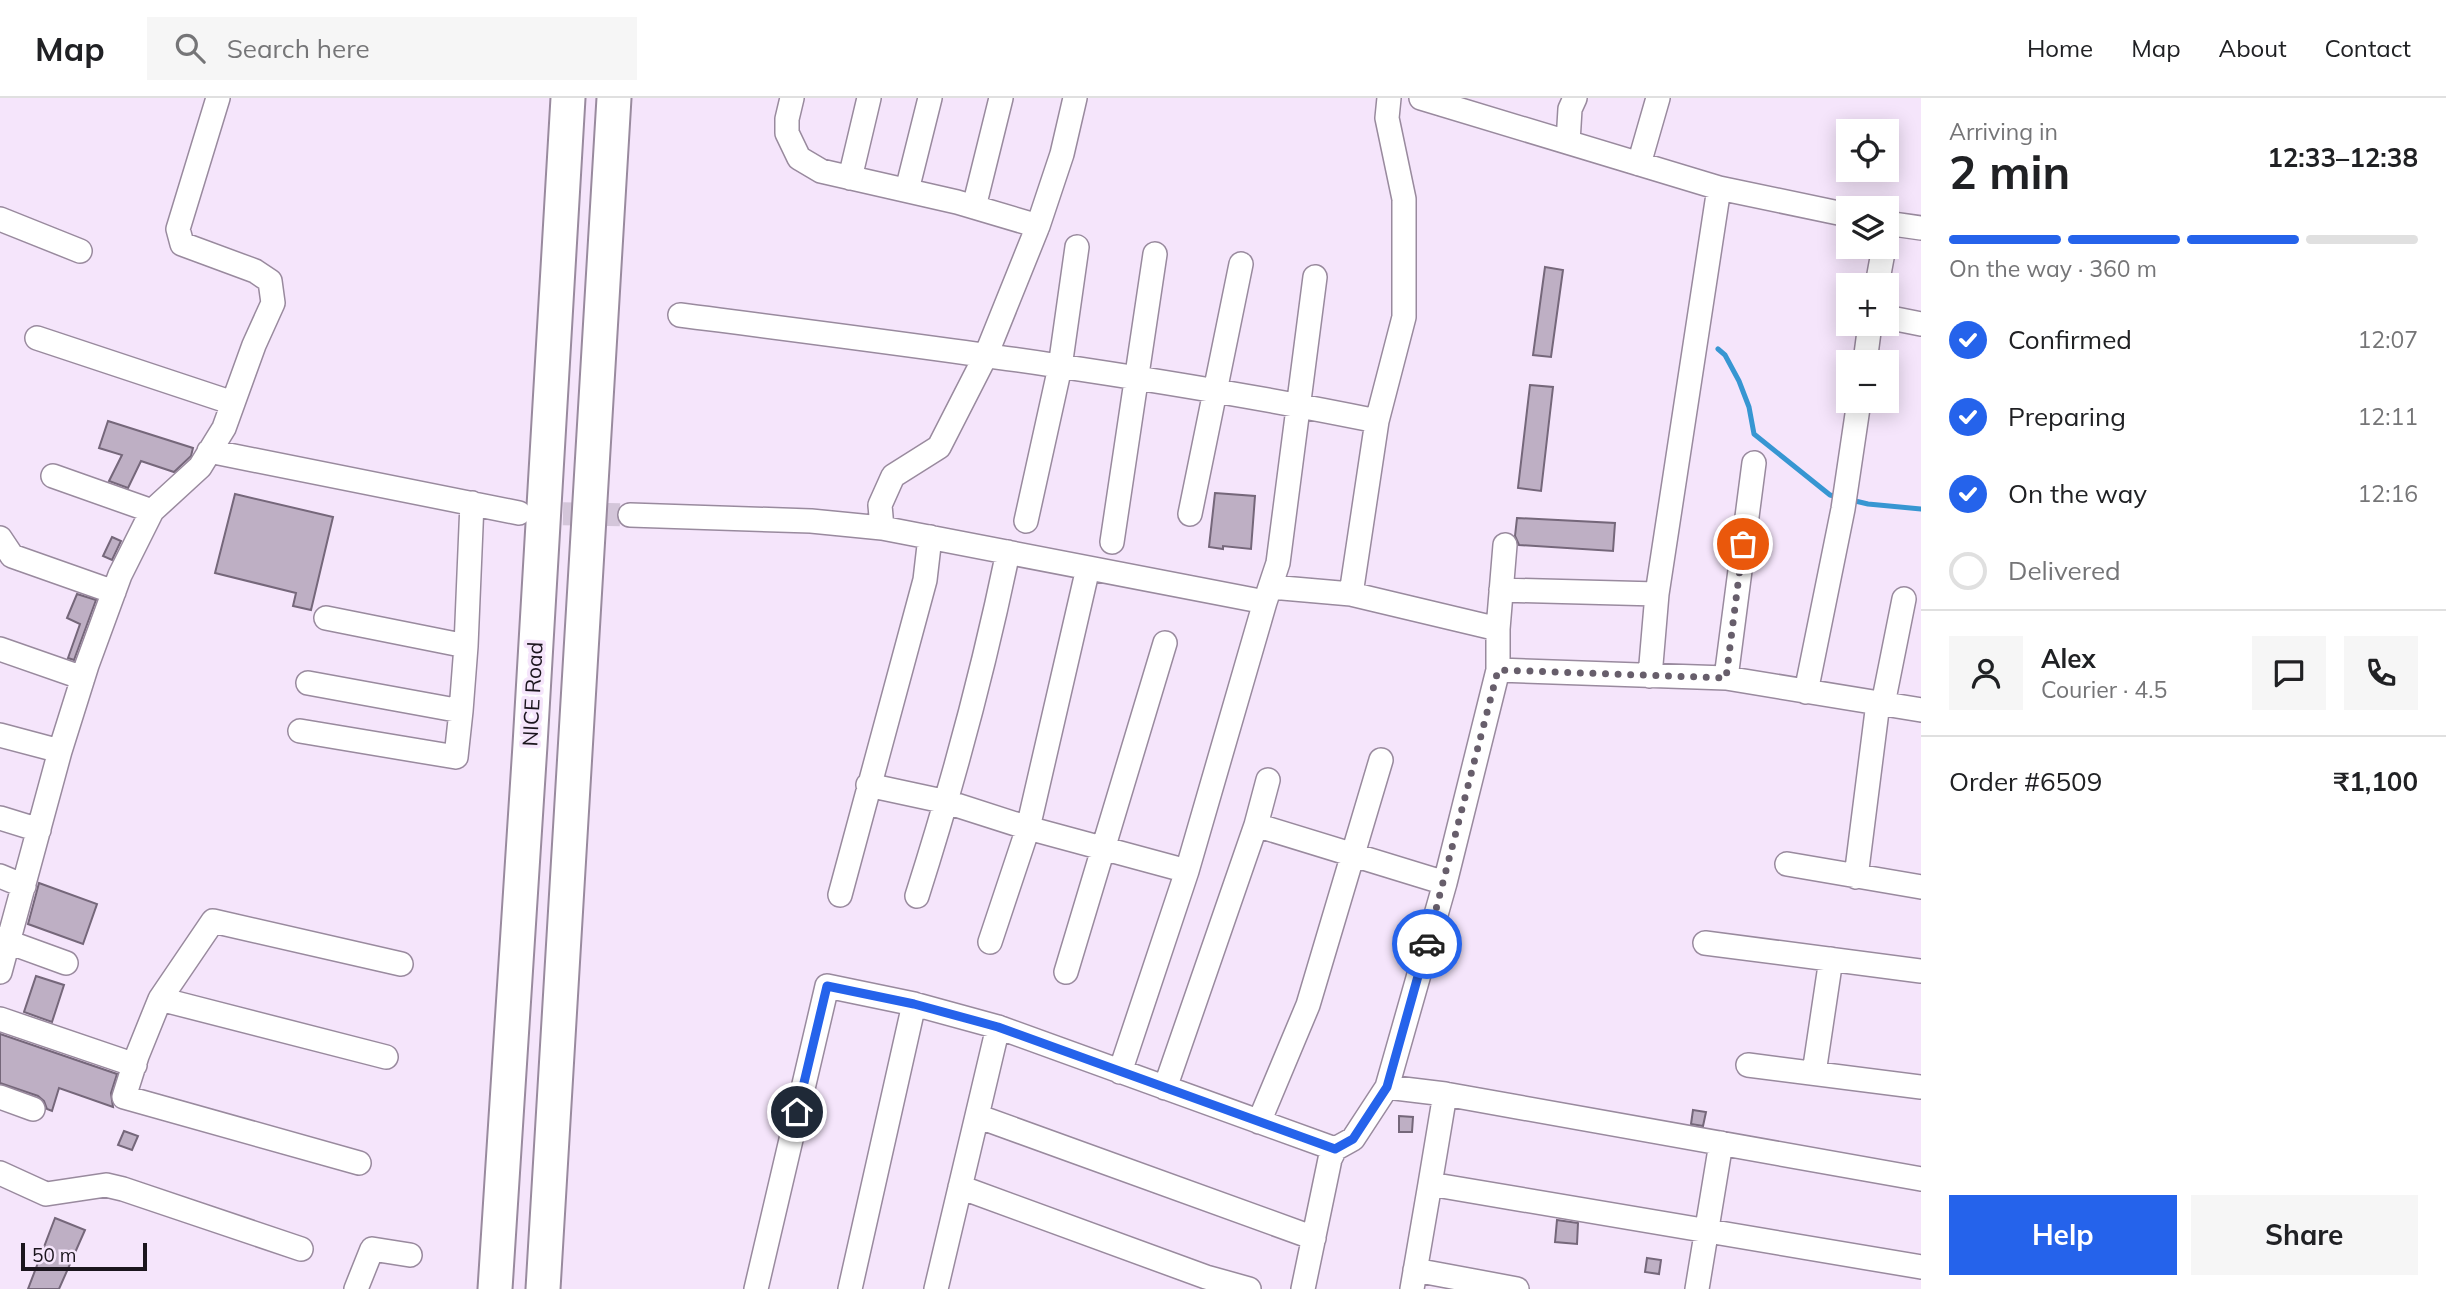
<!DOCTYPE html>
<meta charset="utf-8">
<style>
:root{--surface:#fff;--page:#f6f6f6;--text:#202124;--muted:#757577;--line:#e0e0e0;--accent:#2563eb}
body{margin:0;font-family:Mulish,sans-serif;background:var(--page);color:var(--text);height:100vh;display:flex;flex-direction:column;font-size:26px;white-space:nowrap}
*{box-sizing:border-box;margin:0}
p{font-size:23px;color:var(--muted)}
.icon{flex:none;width:38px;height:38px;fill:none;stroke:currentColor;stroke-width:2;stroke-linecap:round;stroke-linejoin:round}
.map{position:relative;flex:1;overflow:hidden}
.drawer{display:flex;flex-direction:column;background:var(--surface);width:525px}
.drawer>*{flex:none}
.buttons{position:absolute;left:1836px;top:21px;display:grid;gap:14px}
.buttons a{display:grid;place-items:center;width:63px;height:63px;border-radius:0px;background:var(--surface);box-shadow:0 4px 18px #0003;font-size:35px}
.scale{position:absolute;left:21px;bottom:18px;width:126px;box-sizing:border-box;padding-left:7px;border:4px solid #1b151d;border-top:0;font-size:19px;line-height:24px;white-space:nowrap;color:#1b151d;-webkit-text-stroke:5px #f5e5fb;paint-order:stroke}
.pin{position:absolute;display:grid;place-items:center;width:60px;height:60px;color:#fff;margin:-30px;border:4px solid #fff;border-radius:50%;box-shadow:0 2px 7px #0007}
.courier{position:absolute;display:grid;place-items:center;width:70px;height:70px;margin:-35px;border:5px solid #2563eb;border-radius:50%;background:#fff;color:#222;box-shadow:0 2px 9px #0007}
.overview em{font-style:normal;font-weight:700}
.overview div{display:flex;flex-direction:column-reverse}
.overview{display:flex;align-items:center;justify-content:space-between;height:119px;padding:0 28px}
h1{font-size:46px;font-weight:700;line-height:52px}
.bar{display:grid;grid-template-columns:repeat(4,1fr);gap:10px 7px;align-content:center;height:84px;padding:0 28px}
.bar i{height:9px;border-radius:5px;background:var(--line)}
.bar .current{background:var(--accent)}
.bar p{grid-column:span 4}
.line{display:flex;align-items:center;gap:18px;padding:0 28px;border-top:2px solid var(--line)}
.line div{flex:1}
.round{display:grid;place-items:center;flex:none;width:74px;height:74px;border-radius:0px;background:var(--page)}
ol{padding:0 28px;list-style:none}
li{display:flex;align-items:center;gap:21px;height:77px}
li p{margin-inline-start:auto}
li .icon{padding:7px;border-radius:50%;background:var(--accent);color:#fff;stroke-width:4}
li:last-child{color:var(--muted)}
li i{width:38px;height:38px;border:4px solid var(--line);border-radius:50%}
.cta{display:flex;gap:14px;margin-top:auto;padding:14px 28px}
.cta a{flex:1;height:80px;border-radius:0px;background:var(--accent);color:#fff;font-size:28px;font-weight:700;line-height:80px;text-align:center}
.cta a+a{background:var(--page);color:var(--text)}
header{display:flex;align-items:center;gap:42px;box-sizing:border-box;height:98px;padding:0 35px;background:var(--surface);border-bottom:2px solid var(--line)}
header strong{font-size:33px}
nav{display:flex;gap:38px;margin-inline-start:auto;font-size:24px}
.search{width:490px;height:63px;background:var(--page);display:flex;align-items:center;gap:18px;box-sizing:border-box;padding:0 24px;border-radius:0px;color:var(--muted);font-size:26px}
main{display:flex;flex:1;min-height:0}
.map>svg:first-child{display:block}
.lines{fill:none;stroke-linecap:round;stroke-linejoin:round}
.stream{stroke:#3796d2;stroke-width:5}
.building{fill:#beafc4;stroke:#75677a;stroke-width:2}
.minor-tunnel{stroke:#d4c6da;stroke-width:23;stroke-dasharray:23 11;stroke-linecap:butt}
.minor-casing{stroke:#998a9e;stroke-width:26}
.highway-casing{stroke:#998a9e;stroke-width:37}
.minor{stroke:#fff;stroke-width:23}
.highway{stroke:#fff;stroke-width:33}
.done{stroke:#675e6b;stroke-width:7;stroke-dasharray:0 12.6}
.route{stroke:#2563eb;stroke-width:9}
.labels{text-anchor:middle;stroke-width:7;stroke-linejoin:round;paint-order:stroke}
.street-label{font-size:21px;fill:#1b151d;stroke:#f5e5fb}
</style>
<header>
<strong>Map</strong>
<div class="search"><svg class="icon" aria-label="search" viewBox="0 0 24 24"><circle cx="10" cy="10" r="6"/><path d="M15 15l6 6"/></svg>Search here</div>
<nav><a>Home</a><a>Map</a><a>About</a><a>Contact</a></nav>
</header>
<main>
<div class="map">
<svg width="1921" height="1191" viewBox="0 0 1921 1191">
<rect width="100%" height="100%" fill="#f5e5fb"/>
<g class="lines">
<path class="stream" d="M1718 251 1725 257 1739 283 1749 309 1754 336 1830 397 1838 399
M1851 402 1868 406 1921 411"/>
</g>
<path class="building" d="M1545 169 1563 172 1551 259 1533 257Z
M1530 287 1553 289 1541 393 1518 390Z
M108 323 193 350 191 358 174 374 141 363 128 390 109 383 122 357 99 350Z
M1215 395 1255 398 1251 451 1223 448V451L1209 449Z
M235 396 333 419 311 512 293 508 296 495 215 475Z
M1517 420 1615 425 1613 453 1519 447 1515 438Z
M112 439 121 443 112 462 103 458Z
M77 496 96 502 74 562 68 560 80 526 67 520Z
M39 785 97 806 83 846 28 826Z
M36 878 64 887 52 924 24 914Z
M0 936 117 976 111 995 113 1009 59 990 52 1013 47 1011 44 1003 38 998 0 985Z
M1693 1012 1706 1014 1703 1028 1691 1026Z
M1399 1018 1413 1019 1412 1034H1399Z
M124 1033 138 1038 132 1052 118 1047Z
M55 1120 85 1132 59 1191H28Z
M1557 1122 1578 1125 1577 1146 1555 1144Z
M1647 1160 1661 1162 1659 1176 1645 1174Z"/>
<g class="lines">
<path class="minor-tunnel" d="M529 415 630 417"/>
<defs>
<path id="minor" d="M792 0 787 21V35L799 60 821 73 957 104 1038 128
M1421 0 1719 90 1848 117
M1568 44 1570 11 1575 0
M1639 66 1658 0
M850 80 869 0
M907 92 930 0
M974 109 1001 0
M0 121 80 153
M1886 125 1921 130
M1877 187 1884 149
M680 217C913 247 1147 276 1377 323
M1886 219 1921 226
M37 240 233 305
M1865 264 1870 226
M209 353 519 415
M53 378 152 413
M1190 416 1241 166
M630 417 811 423 882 430 1265 504
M1026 423 1060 269 1077 149
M882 430 880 407 893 378 939 349 986 257 1038 128 1062 56 1075 0
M0 440 12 458 114 494
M1112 444 1155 156
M1505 447 1498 531V572L1726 580 1921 612
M1271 489 1351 496 1498 531
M1501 492 1657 496
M1351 496 1377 323 1404 219V101L1387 20 1389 0
M326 520 466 548 461 613
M466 548 472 405
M0 551 83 580
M1650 578 1657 496 1719 90
M1726 580 1754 365
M1806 594 1843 411 1859 303
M1883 606 1904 501
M300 633 456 659 461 613 308 585
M0 637 60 653
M868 687 947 704 1028 730 1187 773
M0 720 39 732
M1256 727 1445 785
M1787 766 1921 789
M0 778 24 788
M1856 779 1878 605
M840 797 925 482 930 439
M917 798C953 685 984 570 1008 454
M0 841 66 865
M990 844 1028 730 1088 470
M1705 845 1921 873
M0 874 60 653 87 567 120 477 152 413 200 369 224 330 254 247 273 205 270 183 255 173 182 146 178 131 218 0
M1066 874 1165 545
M160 901 213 823 401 866
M0 921 135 967
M1748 967 1921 989
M1120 974 1187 773 1265 504 1278 465 1315 179
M1814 975 1831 861
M1387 989 1445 996
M1165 990 1256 727 1268 682
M0 999 33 1011
M977 1018 1314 1140
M1259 1024 1308 907 1381 662
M1335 1051 1353 1041 1387 989 1445 785 1498 572
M359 1065 124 999 137 958 160 901 386 959
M0 1075 46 1096 106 1087 123 1091 301 1151
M1430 1086 1445 996 1921 1081
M960 1089 1206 1179 1249 1191
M1415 1172 1517 1191
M356 1191 372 1151 410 1157
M756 1191 827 888 914 906 998 929 1335 1051 1330 1061 1303 1191
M850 1191 914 906
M936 1191 998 929
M1412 1191 1430 1086 1921 1169
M1697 1191 1721 1045"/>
<path id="highway" d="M495 1191 530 647 568 0
M543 1191 614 0"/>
</defs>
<use href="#minor" class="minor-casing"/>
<use href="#highway" class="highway-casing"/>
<use href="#minor" class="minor"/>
<use href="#highway" class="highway"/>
</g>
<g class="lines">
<path class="done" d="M1427 846 1498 572 1726 580 1743 446"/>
<path class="route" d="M797 1014 827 888 914 906 998 929 1335 1051 1353 1041 1387 989 1427 846"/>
</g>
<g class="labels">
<g class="street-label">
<text transform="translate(533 596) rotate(-87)" y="7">NICE Road</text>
</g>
</g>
</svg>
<div class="buttons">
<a><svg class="icon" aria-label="locate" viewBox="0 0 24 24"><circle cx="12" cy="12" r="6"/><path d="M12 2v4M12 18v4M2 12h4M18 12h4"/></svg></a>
<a><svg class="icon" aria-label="layers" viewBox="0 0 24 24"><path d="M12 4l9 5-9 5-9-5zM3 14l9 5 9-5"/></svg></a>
<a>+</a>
<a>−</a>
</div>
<div class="scale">50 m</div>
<div class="pin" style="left:1743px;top:446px;background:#ea580c"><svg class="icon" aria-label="bag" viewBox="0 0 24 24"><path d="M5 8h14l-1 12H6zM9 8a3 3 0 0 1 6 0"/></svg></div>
<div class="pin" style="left:797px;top:1014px;background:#1f2937"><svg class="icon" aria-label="home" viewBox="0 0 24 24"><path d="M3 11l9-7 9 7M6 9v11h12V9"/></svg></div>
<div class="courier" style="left:1427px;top:846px"><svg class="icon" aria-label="car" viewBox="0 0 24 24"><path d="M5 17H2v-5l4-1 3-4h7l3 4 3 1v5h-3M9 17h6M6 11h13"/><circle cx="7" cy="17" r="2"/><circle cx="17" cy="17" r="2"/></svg></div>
</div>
<section class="drawer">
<div class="overview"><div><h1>2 min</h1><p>Arriving in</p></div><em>12:33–12:38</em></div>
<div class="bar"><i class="current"></i><i class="current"></i><i class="current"></i><i></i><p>On the way · 360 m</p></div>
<ol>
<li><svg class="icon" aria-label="check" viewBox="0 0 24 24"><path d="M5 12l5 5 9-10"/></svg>Confirmed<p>12:07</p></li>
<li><svg class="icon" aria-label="check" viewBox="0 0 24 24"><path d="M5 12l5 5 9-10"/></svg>Preparing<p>12:11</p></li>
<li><svg class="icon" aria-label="check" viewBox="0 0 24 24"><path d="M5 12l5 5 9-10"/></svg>On the way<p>12:16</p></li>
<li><i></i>Delivered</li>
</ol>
<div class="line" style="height:126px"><a class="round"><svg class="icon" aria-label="person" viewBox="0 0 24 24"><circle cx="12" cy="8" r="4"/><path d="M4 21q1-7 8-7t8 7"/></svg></a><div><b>Alex</b><p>Courier · 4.5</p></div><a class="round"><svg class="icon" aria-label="chat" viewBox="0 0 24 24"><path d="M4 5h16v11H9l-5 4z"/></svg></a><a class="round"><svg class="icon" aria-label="phone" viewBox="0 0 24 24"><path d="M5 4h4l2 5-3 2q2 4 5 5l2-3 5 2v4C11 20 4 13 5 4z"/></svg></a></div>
<div class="line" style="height:91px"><div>Order #6509</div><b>₹1,100</b></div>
<div class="cta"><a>Help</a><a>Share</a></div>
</section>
</main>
